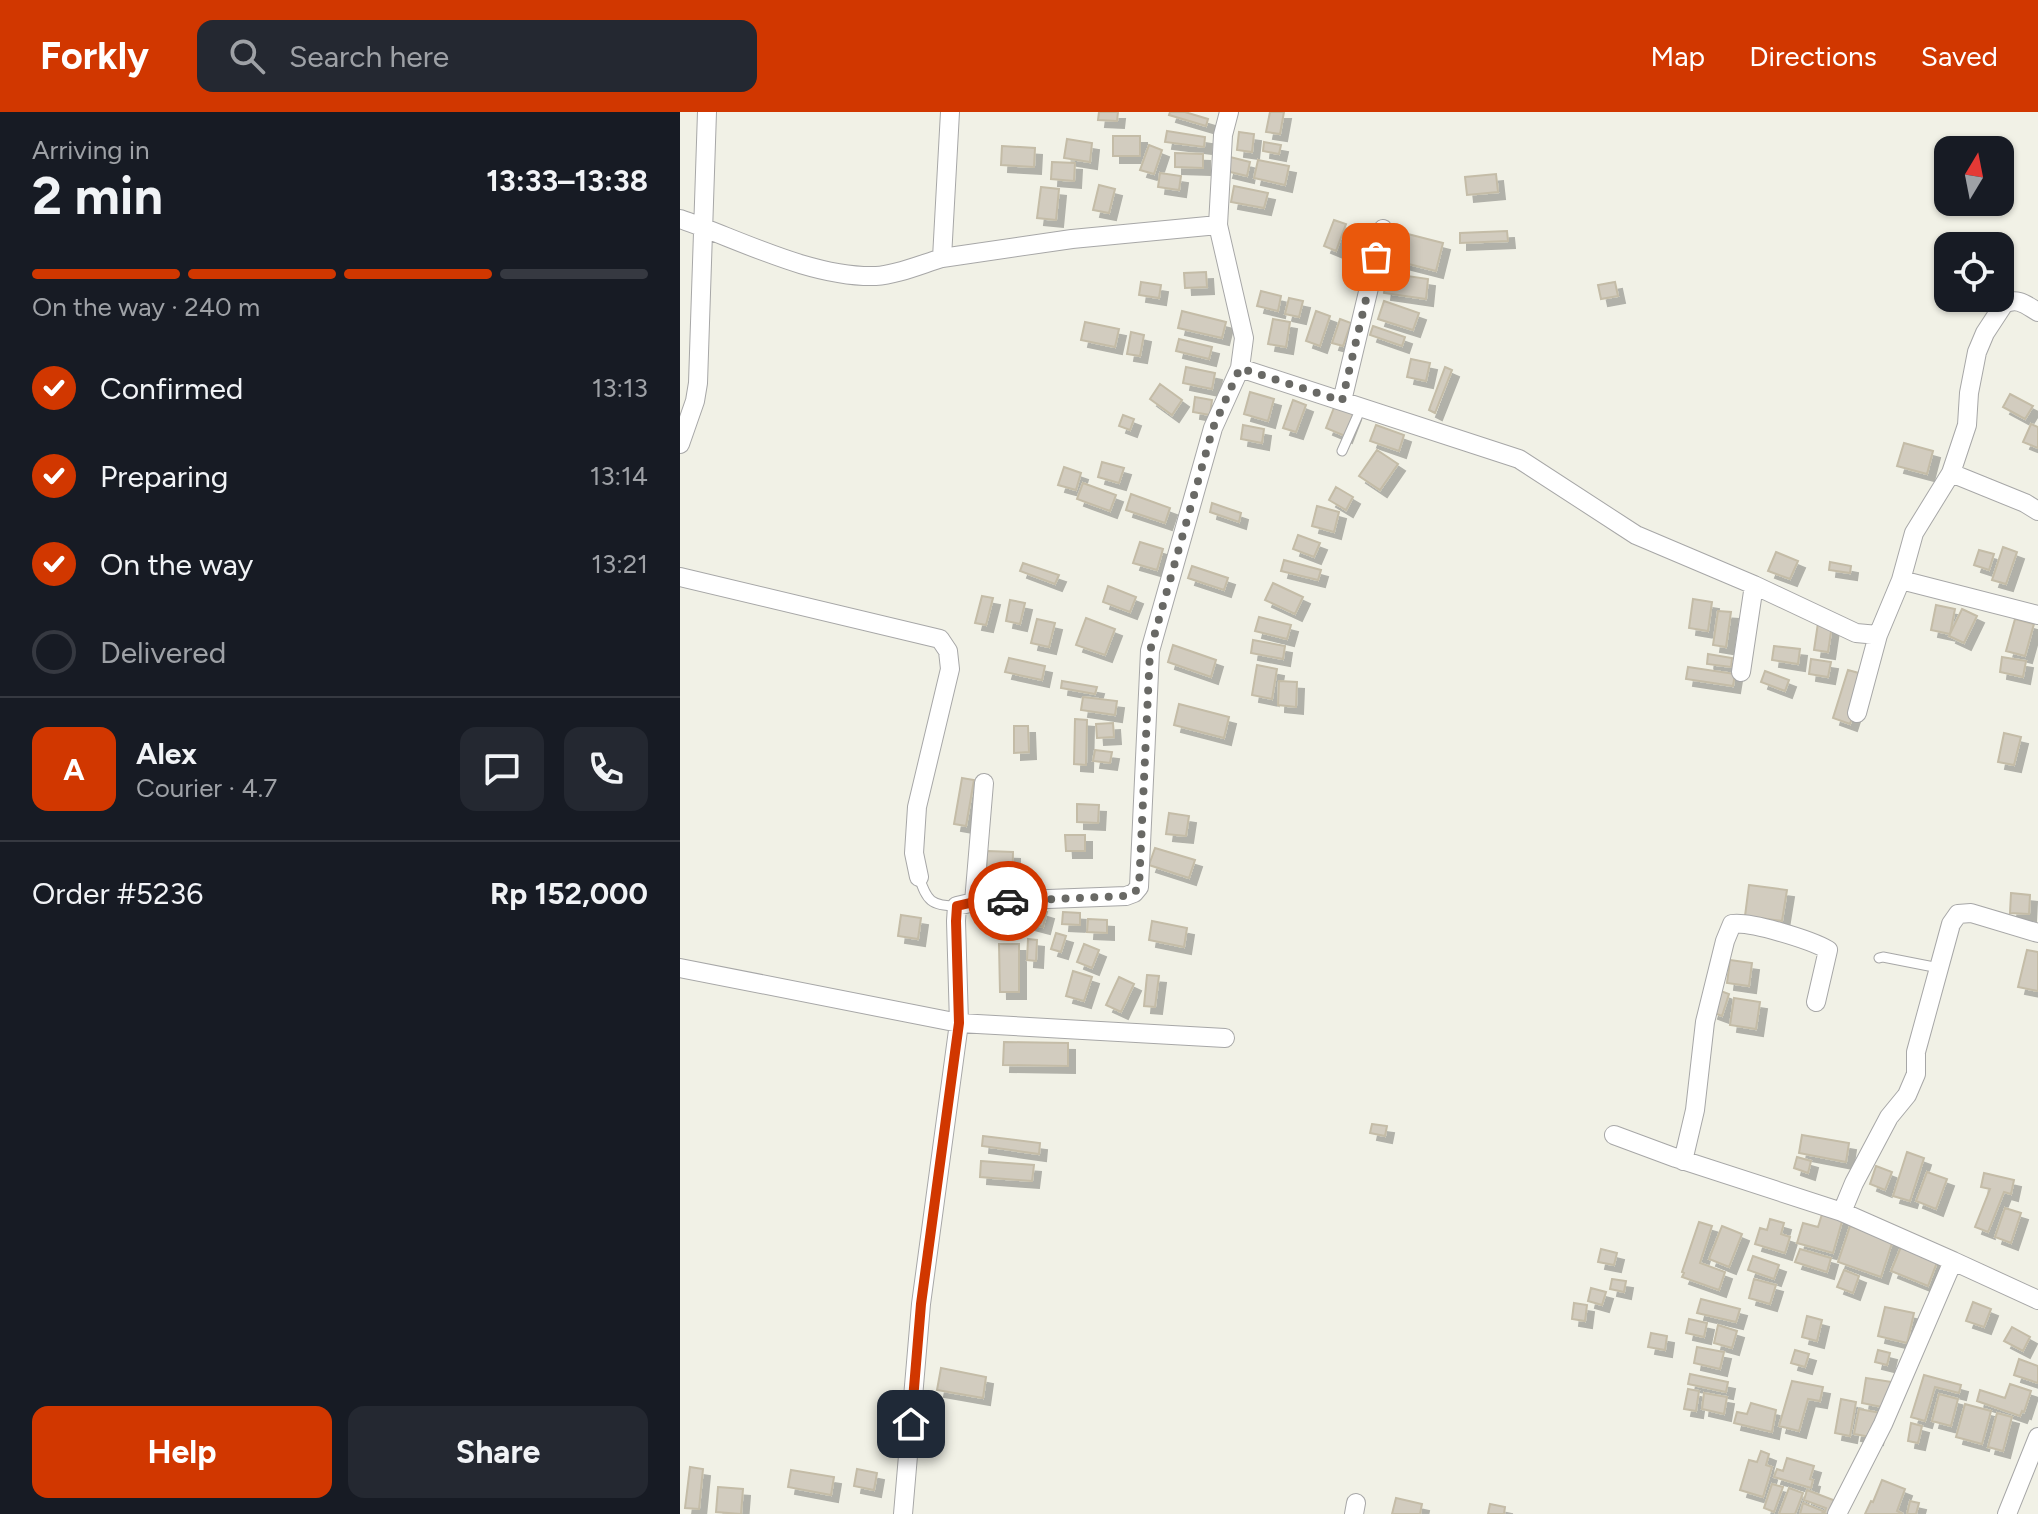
<!DOCTYPE html>
<meta charset="utf-8">
<style>
:root{--surface:#171b24;--page:#242831;--text:#f1f3f6;--muted:#9ea1a6;--line:#363941;--accent:#d13700}
body{margin:0;font-family:Figtree,sans-serif;background:var(--page);color:var(--text);height:100vh;display:flex;flex-direction:column;font-size:30px;white-space:nowrap}
*{box-sizing:border-box;margin:0}
p{font-size:26px;color:var(--muted)}
.icon{flex:none;width:44px;height:44px;fill:none;stroke:currentColor;stroke-width:2;stroke-linecap:round;stroke-linejoin:round}
.map{position:relative;flex:1;overflow:hidden}
.side{display:flex;flex-direction:column;background:var(--surface);width:680px}
.side>*{flex:none}
.needle{width:52px;rotate:10deg}
.buttons{position:absolute;left:1254px;top:24px;display:grid;gap:16px}
.buttons a{display:grid;place-items:center;width:80px;height:80px;border-radius:16px;background:var(--surface);box-shadow:0 2px 6px #0004;font-size:40px}
.pin{position:absolute;display:grid;place-items:center;width:68px;height:68px;color:#fff;margin:-34px;border-radius:16px;box-shadow:0 4px 12px #0006}
.courier{position:absolute;display:grid;place-items:center;width:80px;height:80px;margin:-40px;border:6px solid #d13700;border-radius:50%;background:#fff;color:#222;box-shadow:0 2px 10px #0007}
.summary em{font-style:normal;font-weight:700}
.summary div{display:flex;flex-direction:column-reverse}
.summary{display:flex;align-items:center;justify-content:space-between;height:136px;padding:0 32px}
h1{font-size:52px;font-weight:700;line-height:60px}
.bar{display:grid;grid-template-columns:repeat(4,1fr);gap:12px 8px;align-content:center;height:96px;padding:0 32px}
.bar i{height:10px;border-radius:6px;background:var(--line)}
.bar .on{background:var(--accent)}
.bar p{grid-column:span 4}
.line{display:flex;align-items:center;gap:20px;padding:0 32px;border-top:2px solid var(--line)}
.line div{flex:1}
.round{display:grid;place-items:center;flex:none;width:84px;height:84px;border-radius:16px;background:var(--page)}
ol{padding:0 32px;list-style:none}
li{display:flex;align-items:center;gap:24px;height:88px}
li p{margin-inline-start:auto}
li .icon{padding:8px;border-radius:50%;background:var(--accent);color:#fff;stroke-width:4}
li:last-child{color:var(--muted)}
li i{width:44px;height:44px;border:4px solid var(--line);border-radius:50%}
.action{display:flex;gap:16px;margin-top:auto;padding:16px 32px}
.action a{flex:1;height:92px;border-radius:16px;background:var(--accent);color:#fff;font-size:32px;font-weight:700;line-height:92px;text-align:center}
.action a+a{background:var(--page);color:var(--text)}
header{display:flex;align-items:center;gap:48px;box-sizing:border-box;height:112px;padding:0 40px;background:var(--accent);color:#fff}
header strong{font-size:38px}
nav{display:flex;gap:44px;margin-inline-start:auto;font-size:28px}
.search{width:560px;height:72px;background:var(--page);display:flex;align-items:center;gap:20px;box-sizing:border-box;padding:0 28px;border-radius:16px;color:var(--muted);font-size:30px}
main{display:flex;flex:1;min-height:0}
.map>svg:first-child{display:block}
.building{fill:#d2ccbf;stroke:#c4bca7;stroke-width:2;filter:url(#shadow)}
.lines{fill:none;stroke-linecap:round;stroke-linejoin:round}
.service-casing{stroke:#a7a7a7;stroke-width:11}
.minor-casing{stroke:#a7a7a7;stroke-width:20}
.service{stroke:#fff;stroke-width:9}
.minor{stroke:#fff;stroke-width:18}
.done{stroke:#696965;stroke-width:8;stroke-dasharray:0 14.4}
.route{stroke:#d13700;stroke-width:10}
</style>
<header>
<strong>Forkly</strong>
<div class="search"><svg class="icon" aria-label="search" viewBox="0 0 24 24"><circle cx="10" cy="10" r="6"/><path d="M15 15l6 6"/></svg>Search here</div>
<nav><a>Map</a><a>Directions</a><a>Saved</a></nav>
</header>
<main>
<section class="side">
<div class="summary"><div><h1>2 min</h1><p>Arriving in</p></div><em>13:33–13:38</em></div>
<div class="bar"><i class="on"></i><i class="on"></i><i class="on"></i><i></i><p>On the way · 240 m</p></div>
<ol>
<li><svg class="icon" aria-label="check" viewBox="0 0 24 24"><path d="M5 12l5 5 9-10"/></svg>Confirmed<p>13:13</p></li>
<li><svg class="icon" aria-label="check" viewBox="0 0 24 24"><path d="M5 12l5 5 9-10"/></svg>Preparing<p>13:14</p></li>
<li><svg class="icon" aria-label="check" viewBox="0 0 24 24"><path d="M5 12l5 5 9-10"/></svg>On the way<p>13:21</p></li>
<li><i></i>Delivered</li>
</ol>
<div class="line" style="height:144px"><b class="round" style="background:var(--accent);color:#fff">A</b><div><b>Alex</b><p>Courier · 4.7</p></div><a class="round"><svg class="icon" aria-label="chat" viewBox="0 0 24 24"><path d="M4 5h16v11H9l-5 4z"/></svg></a><a class="round"><svg class="icon" aria-label="phone" viewBox="0 0 24 24"><path d="M5 4h4l2 5-3 2q2 4 5 5l2-3 5 2v4C11 20 4 13 5 4z"/></svg></a></div>
<div class="line" style="height:104px"><div>Order #5236</div><b>Rp 152,000</b></div>
<div class="action"><a>Help</a><a>Share</a></div>
</section>
<div class="map">
<svg width="1358" height="1402" viewBox="0 0 1358 1402">
<defs>
<filter id="shadow"><feDropShadow dx="7" dy="7" stdDeviation="0" flood-color="#0004"/></filter>
</defs>
<rect width="100%" height="100%" fill="#f1f1e6"/>
<path class="building" d="M419 0H438L437 9 418 8Z
M490 0H505L528 7 526 14 489 3Z
M590 0H604L600 22 586 20Z
M487 19 525 25 524 35 485 30Z
M559 20 574 22 572 40 557 38Z
M433 24H460V44H433Z
M387 27 412 31 410 50 384 46Z
M584 30 601 33 599 42 583 39Z
M469 33 482 38 474 62 460 58Z
M322 34 355 36 354 55 321 53Z
M495 41 523 42V56L495 55Z
M550 45 570 50 567 64 546 59Z
M578 48 609 54 605 73 574 66Z
M372 50 395 51 394 69 371 67Z
M480 61 501 64 499 78 478 75Z
M816 62 818 80 787 83 785 65Z
M419 73 435 77 429 101 413 98Z
M554 74 588 81 584 96 551 90Z
M361 75 379 77 376 108 357 106Z
M654 108 666 112 656 139 644 134Z
M827 119 828 129 780 131V121Z
M720 120 763 131 756 159 713 148Z
M526 160 527 175 505 176 504 161Z
M707 161 748 167 746 187 704 181Z
M461 170 481 173 479 186 459 183Z
M935 170 938 184 921 187 918 173Z
M581 179 601 184 598 199 577 194Z
M609 186 623 189 619 205 605 202Z
M704 189 739 201 733 218 698 207Z
M502 199 546 210 542 226 498 216Z
M636 199 650 204 640 234 626 229Z
M593 207 610 210 606 235 588 232Z
M660 207 671 211 663 234 652 231Z
M405 210 439 217 435 235 401 228Z
M693 214 725 225 722 234 690 223Z
M451 220 464 223 460 244 447 242Z
M499 227 532 235 529 247 496 239Z
M731 247 750 251 746 269 727 265Z
M506 255 535 261 532 277 503 271Z
M765 255 772 258 755 301 749 298Z
M480 272 502 288 492 303 470 287Z
M570 280 594 287 588 309 564 302Z
M1330 282 1353 294 1345 307 1323 295Z
M515 285 532 288 530 303 513 300Z
M613 288 626 293 616 320 603 316Z
M655 293 674 301 665 324 646 316Z
M443 303 454 307 450 318 439 314Z
M1351 312 1358 315V336L1343 330Z
M563 313 584 317 582 331 561 327Z
M696 313 724 323 719 339 690 329Z
M1224 331 1253 339 1247 362 1217 354Z
M697 338 718 352 700 378 679 364Z
M422 350 444 356 439 371 418 365Z
M384 355 401 361 396 378 378 373Z
M403 371 436 383 430 399 397 387Z
M656 375 673 385 666 398 649 388Z
M451 382 490 396 485 411 446 398Z
M532 391 561 401 559 410 530 400Z
M637 394 659 400 654 420 632 414Z
M618 423 640 431 634 445 613 437Z
M460 430 483 437 477 458 453 451Z
M1323 435 1337 440 1326 472 1312 468Z
M1299 438 1314 442 1309 458 1294 453Z
M1096 440 1118 449 1110 467 1088 459Z
M604 448 641 458 638 468 601 459Z
M1150 450 1171 454 1170 461 1149 458Z
M343 451 379 463 375 472 340 459Z
M512 454 548 466 544 478 508 466Z
M593 471 623 485 615 502 585 488Z
M428 474 456 485 450 500 423 490Z
M302 484 313 486 306 513 295 511Z
M1013 487 1032 490 1028 519 1009 516Z
M330 488 345 491 340 512 326 509Z
M1256 493 1275 497 1270 522 1251 518Z
M1282 497 1297 504 1284 531 1269 524Z
M1038 499 1051 500 1046 535 1033 533Z
M579 505 611 513 607 527 575 519Z
M406 506 435 517 425 543 396 533Z
M357 507 375 511 369 535 351 531Z
M1335 507 1354 512 1345 544 1326 539Z
M1138 511 1152 513 1148 540 1134 538Z
M573 528 605 534 603 547 571 541Z
M493 533 536 548 531 565 488 550Z
M1094 534 1120 537 1118 552 1092 548Z
M1028 542 1052 546 1051 555 1027 552Z
M1322 545 1346 549 1343 565 1320 560Z
M329 546 365 554 362 568 325 560Z
M1131 547 1151 550 1148 565 1129 562Z
M577 553 597 557 592 587 572 583Z
M1008 555 1055 562 1053 574 1006 567Z
M1168 558 1186 563 1170 612 1153 606Z
M1085 559 1109 568 1105 579 1081 570Z
M382 569 417 575 415 582 381 576Z
M599 569 617 570 616 595 598 593Z
M403 585 437 589 435 603 401 598Z
M499 592 549 605 544 626 494 613Z
M395 607 407 608 406 653 394 652Z
M433 611 434 625 417 626 416 612Z
M334 614H348L349 640 334 641Z
M1324 621 1341 625 1334 653 1318 650Z
M415 638 432 640 430 651 413 649Z
M282 666 294 668 286 714 274 712Z
M397 692 419 693 418 711 397 710Z
M489 701 509 704 506 724 486 722Z
M385 723H405V739H386Z
M475 736 515 748 509 766 469 753Z
M307 739 333 740 332 780 306 779Z
M1069 773 1107 778 1102 809 1065 804Z
M1331 781 1350 783 1349 802 1330 801Z
M297 790 319 791 318 805H297Z
M344 793 367 800 363 815 340 809Z
M383 800 400 801V813L382 812Z
M221 803 241 806 238 827 218 824Z
M408 807 427 808V821L407 820Z
M472 809 507 816 504 835 469 828Z
M376 821 386 824 381 840 371 837Z
M348 827 357 828 356 849 347 848Z
M319 832H339V880H320Z
M404 832 419 838 412 856 397 850Z
M1347 838 1358 840V879L1338 875Z
M1050 848 1072 851 1069 874 1047 871Z
M393 859 412 865 404 889 386 884Z
M467 863 479 864 475 895 464 894Z
M439 865 454 872 441 900 426 893Z
M1038 878 1049 882 1042 904 1031 900Z
M1054 886 1080 890 1076 917 1050 913Z
M324 930 388 931V954L323 953Z
M692 1012 707 1014 705 1024 690 1021Z
M1122 1023 1169 1031 1166 1050 1119 1041Z
M303 1024 360 1031 359 1042 302 1034Z
M1227 1040 1244 1046 1230 1089 1213 1084Z
M1117 1045 1131 1049 1128 1061 1114 1056Z
M301 1049 354 1053 352 1069 300 1065Z
M1196 1054 1212 1060 1205 1078 1190 1072Z
M1247 1060 1267 1067 1256 1097 1236 1089Z
M1304 1061 1334 1068 1331 1082 1324 1080 1308 1120 1295 1115 1310 1077 1301 1075Z
M1325 1096 1341 1101 1331 1131 1315 1125Z
M1143 1099 1163 1106 1153 1141 1117 1131 1123 1111 1138 1115Z
M1090 1107 1104 1111 1101 1122 1110 1125 1105 1141 1075 1132 1080 1116 1087 1118Z
M1019 1110 1032 1114 1020 1151 1045 1160 1039 1178 1002 1165 1004 1161 1002 1160Z
M1042 1114 1062 1122 1049 1155 1029 1147Z
M1170 1114 1213 1128 1201 1165 1158 1150Z
M1223 1130 1259 1145 1248 1174 1211 1159Z
M921 1137 937 1141 934 1153 918 1150Z
M1120 1137 1151 1146 1147 1160 1115 1150Z
M1073 1144 1099 1153 1094 1167 1068 1158Z
M1164 1158 1179 1164 1173 1181 1157 1175Z
M932 1167 946 1169 944 1180 930 1177Z
M1074 1167 1096 1173 1090 1192 1069 1186Z
M911 1176 926 1180 922 1193 908 1189Z
M1021 1187 1060 1197 1056 1210 1017 1201Z
M1293 1190 1311 1197 1304 1215 1286 1209Z
M894 1191 907 1193 905 1209 892 1207Z
M1205 1195 1234 1201 1227 1231 1198 1224Z
M1127 1204 1142 1208 1137 1229 1122 1225Z
M1009 1207 1027 1211 1024 1225 1006 1221Z
M1038 1213 1057 1219 1052 1236 1034 1231Z
M1332 1215 1350 1225 1343 1239 1324 1229Z
M971 1221 987 1224 985 1238 968 1235Z
M1017 1235 1044 1240 1040 1257 1014 1251Z
M1115 1238 1129 1242 1125 1255 1111 1251Z
M1198 1238 1210 1241 1207 1253 1195 1250Z
M1339 1247 1358 1254V1271L1334 1263Z
M261 1256 306 1265 303 1286 257 1278Z
M1010 1262 1048 1270 1046 1280 1008 1272Z
M1244 1263 1281 1273 1279 1281 1255 1275 1245 1309 1231 1305Z
M1186 1266 1212 1270 1207 1296 1182 1291Z
M1112 1269 1143 1275 1140 1289 1128 1287 1119 1319 1099 1314Z
M1330 1272 1351 1279 1344 1300 1342 1299 1340 1304 1297 1289 1300 1278 1325 1286Z
M1008 1277 1019 1279 1016 1299 1004 1297Z
M1024 1281 1047 1285 1044 1302 1022 1297Z
M1259 1282 1278 1287 1271 1314 1252 1309Z
M1161 1287 1176 1290 1170 1324 1155 1321Z
M1071 1291 1096 1298 1092 1320 1054 1311 1057 1300 1067 1302Z
M1285 1292 1311 1299 1302 1332 1276 1325Z
M1179 1297 1201 1301 1196 1326 1174 1322Z
M1317 1301 1332 1305 1323 1339 1308 1335Z
M1231 1311 1242 1314 1238 1331 1228 1329Z
M1081 1339 1089 1342 1086 1353 1092 1355 1083 1385 1060 1378 1069 1348 1077 1350Z
M1107 1346 1134 1354 1130 1367 1133 1368 1131 1376 1094 1365 1097 1357 1103 1359Z
M10 1355 23 1357 19 1397 5 1396Z
M177 1357 197 1361 194 1378 174 1374Z
M111 1358 154 1365 151 1383 108 1375Z
M1202 1368 1225 1377 1217 1399 1223 1402H1185L1191 1389 1193 1390Z
M1092 1372 1103 1375 1094 1400 1084 1396Z
M38 1375 63 1377 61 1402 36 1400Z
M1109 1376 1123 1381 1115 1402H1099Z
M1127 1378 1156 1389 1151 1402H1144L1146 1396 1124 1388Z
M716 1386 742 1392 740 1402H712Z
M1230 1389 1239 1391 1236 1402H1227Z
M1123 1391 1143 1399 1142 1402H1120Z
M810 1392 825 1395 824 1402H808Z"/>
<g class="lines">
<defs>
<path id="service" d="M662 339 681 296
M239 765C247 789 251 794 277 794
M1199 846 1203 845 1259 856"/>
<path id="minor" d="M0 107C60 128 132 166 196 164 216 163 242 152 262 146L270 0
M262 146 392 127 538 113
M560 256 839 347 956 423 1074 473 1176 521 1198 523
M662 289 703 117
M0 332 15 289 18 271 27 0
M1271 361 1287 313 1289 281 1297 240 1305 221 1324 192C1338 185 1346 193 1358 200
M0 465 260 527 268 539 270 557 237 695 234 741 239 765
M1221 468 1358 503
M1061 560 1074 473
M1177 601 1198 523 1221 468 1234 421 1271 361 1345 391 1358 399
M294 790 304 671
M0 856 279 911 545 926
M934 1023 996 1046 1162 1100 1273 1149
M1003 1049 1015 998 1025 910 1045 829 1052 812C1070 809 1131 828 1148 838L1136 890
M1162 1100 1174 1071 1209 1005 1227 983 1236 962V940L1271 812 1278 802 1291 801 1358 821
M223 1402 241 1192 279 911 276 809 277 794 294 790 446 784 454 781 459 775 470 539 533 316 560 256 564 226 538 113 543 23 549 0
M674 1402 676 1391
M1157 1402 1203 1312 1273 1149 1358 1188
M1327 1402 1358 1325"/>
</defs>
<use href="#service" class="service-casing"/>
<use href="#minor" class="minor-casing"/>
<use href="#service" class="service"/>
<use href="#minor" class="minor"/>
</g>
<g class="lines">
<path class="done" d="M328 789 446 784 454 781 459 775 470 539 533 316 560 256 662 289 696 145"/>
<path class="route" d="M231 1312 241 1192 279 911 276 809 277 794 294 790 328 789"/>
</g>
</svg>
<div class="buttons">
<a><svg class="needle" viewBox="-14 -14 28 28"><path d="M0-13l5 13h-10z" fill="#e53935"/><path d="M0 13l5-13h-10z" fill="#9ea1a6"/></svg></a>
<a><svg class="icon" aria-label="locate" viewBox="0 0 24 24"><circle cx="12" cy="12" r="6"/><path d="M12 2v4M12 18v4M2 12h4M18 12h4"/></svg></a>
</div>
<div class="pin" style="left:696px;top:145px;background:#ea580c"><svg class="icon" aria-label="bag" viewBox="0 0 24 24"><path d="M5 8h14l-1 12H6zM9 8a3 3 0 0 1 6 0"/></svg></div>
<div class="pin" style="left:231px;top:1312px;background:#1f2937"><svg class="icon" aria-label="home" viewBox="0 0 24 24"><path d="M3 11l9-7 9 7M6 9v11h12V9"/></svg></div>
<div class="courier" style="left:328px;top:789px"><svg class="icon" aria-label="car" viewBox="0 0 24 24"><path d="M5 17H2v-5l4-1 3-4h7l3 4 3 1v5h-3M9 17h6M6 11h13"/><circle cx="7" cy="17" r="2"/><circle cx="17" cy="17" r="2"/></svg></div>
</div>
</main>
